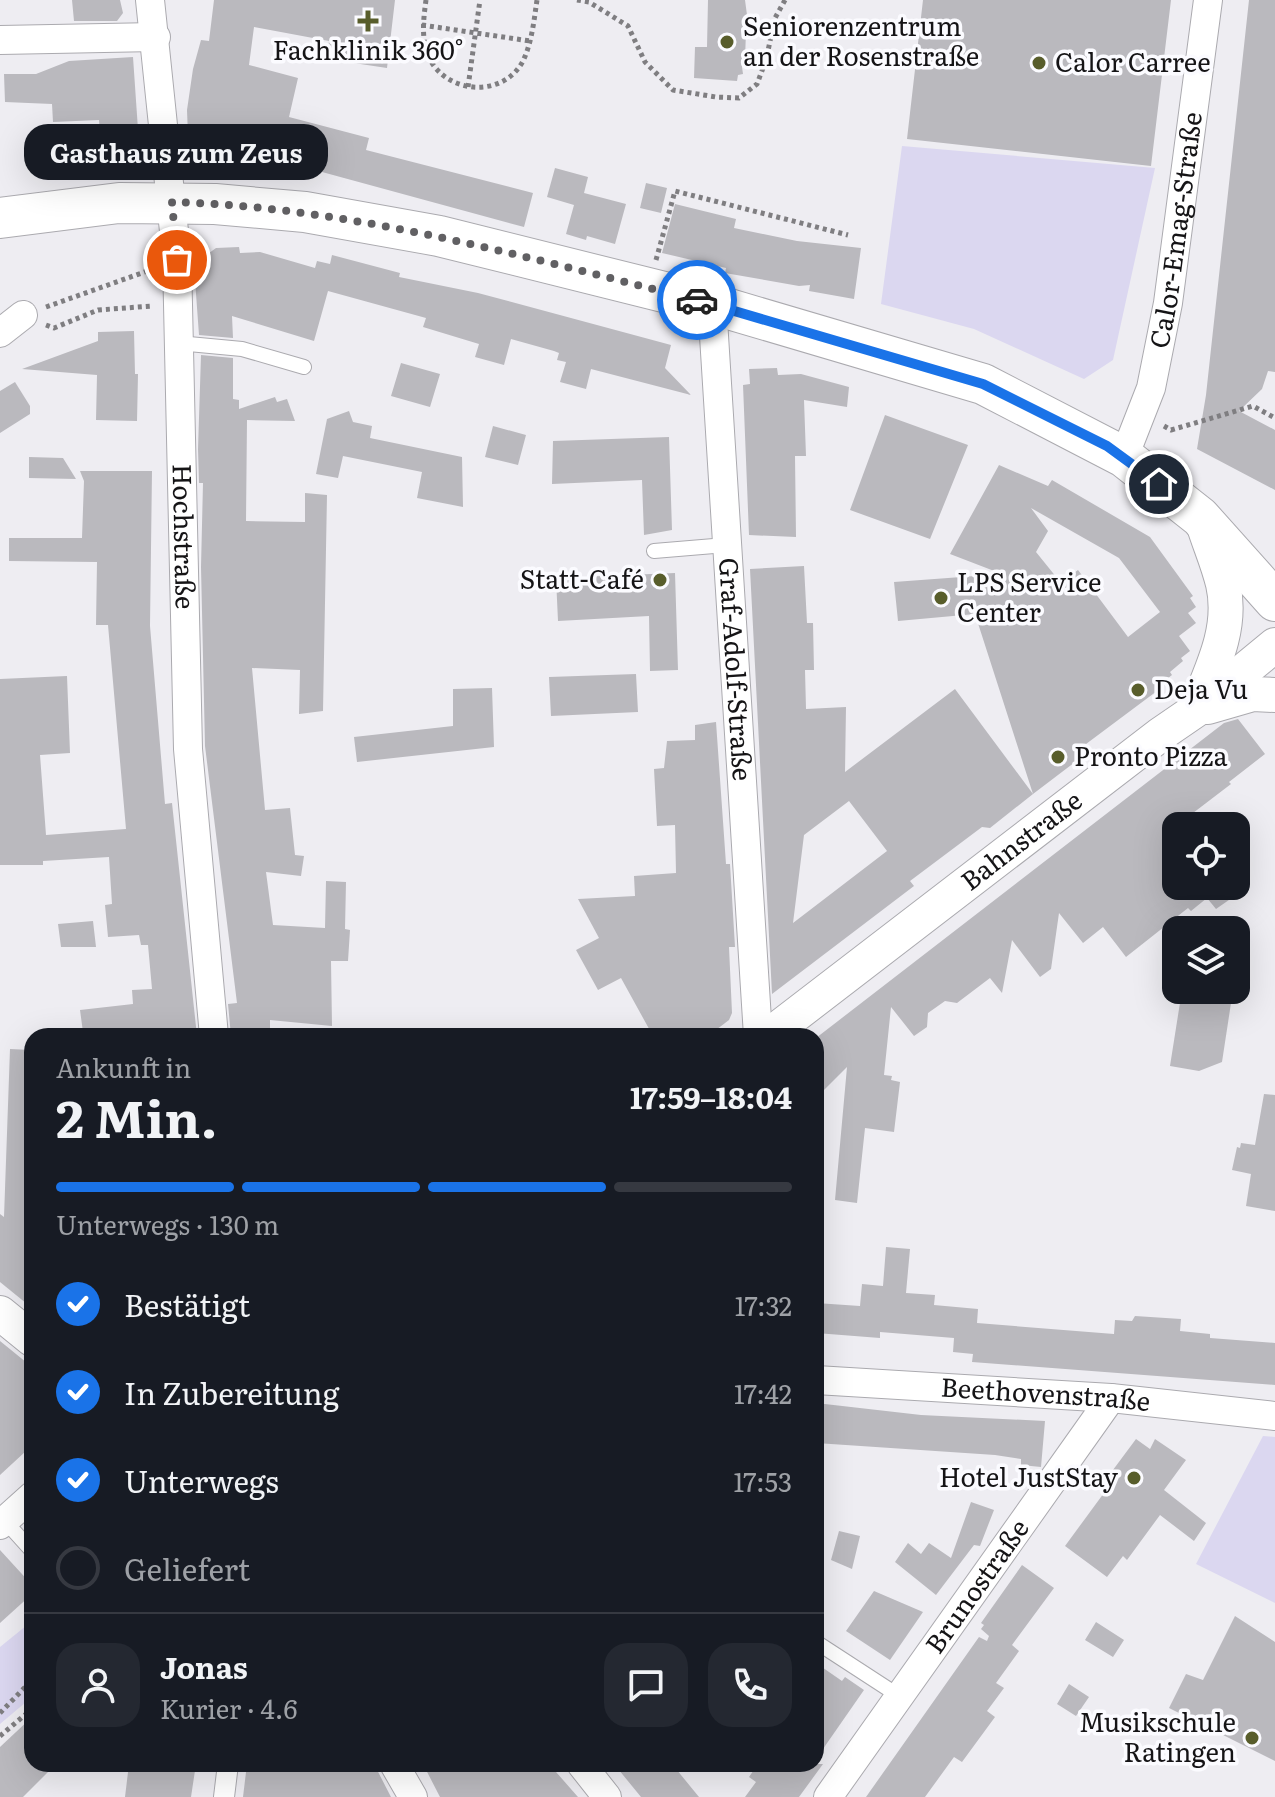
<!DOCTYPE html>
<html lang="de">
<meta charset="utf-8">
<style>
:root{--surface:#171b24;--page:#242831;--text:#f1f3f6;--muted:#9ea1a6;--line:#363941;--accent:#1a73e8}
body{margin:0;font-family:Literata,serif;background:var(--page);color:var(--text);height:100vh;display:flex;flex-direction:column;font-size:30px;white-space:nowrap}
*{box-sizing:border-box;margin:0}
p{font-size:26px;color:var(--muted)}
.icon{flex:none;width:44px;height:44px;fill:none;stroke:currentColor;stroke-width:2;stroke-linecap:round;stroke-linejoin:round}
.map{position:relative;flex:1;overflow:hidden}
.sheet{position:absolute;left:24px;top:1028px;width:800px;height:744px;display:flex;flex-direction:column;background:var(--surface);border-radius:24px;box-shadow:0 8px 32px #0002}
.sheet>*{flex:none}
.controls{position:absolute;left:1162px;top:812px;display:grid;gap:16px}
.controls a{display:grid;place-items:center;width:88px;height:88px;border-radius:16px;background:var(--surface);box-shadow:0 8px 32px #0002;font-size:40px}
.pin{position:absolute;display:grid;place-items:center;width:68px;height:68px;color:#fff;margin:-34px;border:4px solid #fff;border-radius:50%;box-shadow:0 2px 8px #0007}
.courier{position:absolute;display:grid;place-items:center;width:80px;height:80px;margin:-40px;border:6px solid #1a73e8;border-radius:50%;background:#fff;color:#222;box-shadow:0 2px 10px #0007}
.bubble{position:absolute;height:56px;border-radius:24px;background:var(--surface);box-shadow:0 8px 32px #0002;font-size:26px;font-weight:700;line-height:56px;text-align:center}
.head em{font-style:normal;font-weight:700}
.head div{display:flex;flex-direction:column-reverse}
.head{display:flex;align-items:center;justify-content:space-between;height:136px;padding:0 32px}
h1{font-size:52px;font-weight:700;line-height:60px}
.bar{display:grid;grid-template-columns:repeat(4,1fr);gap:12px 8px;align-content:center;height:96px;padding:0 32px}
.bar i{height:10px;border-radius:6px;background:var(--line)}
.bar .current{background:var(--accent)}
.bar p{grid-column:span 4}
.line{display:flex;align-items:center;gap:20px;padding:0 32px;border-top:2px solid var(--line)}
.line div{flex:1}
.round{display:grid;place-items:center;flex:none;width:84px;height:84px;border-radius:24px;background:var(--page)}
ol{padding:0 32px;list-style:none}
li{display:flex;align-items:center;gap:24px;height:88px}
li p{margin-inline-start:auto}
li .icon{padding:8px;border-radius:50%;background:var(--accent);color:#fff;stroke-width:4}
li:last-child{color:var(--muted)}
li i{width:44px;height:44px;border:4px solid var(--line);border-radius:50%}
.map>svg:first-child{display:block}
.green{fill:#dbd7f0}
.building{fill:#bab9be;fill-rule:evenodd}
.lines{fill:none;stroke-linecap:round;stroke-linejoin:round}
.service-casing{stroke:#abaaaf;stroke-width:16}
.pedestrian-casing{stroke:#abaaaf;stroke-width:22}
.minor-casing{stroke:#abaaaf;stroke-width:30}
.tertiary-casing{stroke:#abaaaf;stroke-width:36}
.secondary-casing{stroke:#abaaaf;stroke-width:42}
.path{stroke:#7f7e81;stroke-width:5;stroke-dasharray:4 4;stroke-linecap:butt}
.service{stroke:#fff;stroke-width:14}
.pedestrian{stroke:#fff;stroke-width:20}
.minor{stroke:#fff;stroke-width:28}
.tertiary{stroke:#fff;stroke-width:34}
.secondary{stroke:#fff;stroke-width:40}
.done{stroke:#616063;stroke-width:8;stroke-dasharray:0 14.4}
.route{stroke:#1a73e8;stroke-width:10}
.poi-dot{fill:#585d2b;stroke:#fbfbff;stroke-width:3}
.labels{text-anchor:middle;stroke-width:7;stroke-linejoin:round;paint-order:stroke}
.poi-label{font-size:26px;fill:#151416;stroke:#fbfbff;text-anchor:start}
.street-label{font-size:26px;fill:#151416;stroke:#fbfbff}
</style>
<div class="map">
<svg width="1275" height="1797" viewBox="0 0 1275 1797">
<rect width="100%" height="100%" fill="#eeedf2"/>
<path class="green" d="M902 146 1155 168 1113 360 1084 379 974 329 881 304Z
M1263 1436 1275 1437V1603L1196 1564Z
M32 1621V1697L0 1724V1647Z"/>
<path class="building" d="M72 0H120L123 13 117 21H74Z
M214 0H395L387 68 327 59 329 41 254 27 249 65 298 78 289 117 369 138 366 150 533 193 524 227 267 157 270 146 232 137V135L188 136 187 110 193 69 201 40 209 41Z
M708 0H745L749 30 746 31 745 60H741L743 74 738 75 737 81 694 78 695 47H707Z
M923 0H1171L1151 166 907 139Z
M1249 0H1275V372L1268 371 1262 389 1239 411 1275 430V490L1197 449 1206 395Z
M133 57 139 144 101 146 99 120 53 122 52 104 5 102 4 74H36L69 61Z
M555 168 588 177 584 193 626 204 615 244 587 236 586 240 566 234 574 205 547 197Z
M646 183 667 188 661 213 640 208Z
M675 204 736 219 734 228 797 241 861 248 854 299 809 291 810 285 799 286 725 273 726 268 662 253Z
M239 247 240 253 260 252 315 268 317 261 330 264 332 255 400 273 399 277 478 293 671 345 665 368 691 395 591 369 586 389 560 382 566 362 557 360 559 353 554 351 511 339 504 365 475 357 479 344 423 327 426 318 328 291 314 341 232 316 233 338 199 335 195 280 196 271H201V259L216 248Z
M134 331 135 374H138L137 421 96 420 97 375 22 369 98 341V332Z
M201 355 233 358V399L239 400V409L275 397 277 402 287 399 295 421 247 420 246 521 305 522V493L327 495 323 711 299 714 300 670 252 668 265 810 290 808 295 855 304 856 301 876 266 872 273 925 325 928 326 881 346 882 345 929 350 930 348 961H331L332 1026 270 1020V1036H231L228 1004 237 1003 205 746 201 567 203 483H199L198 449Z
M401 363 440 374 430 407 391 396Z
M777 368 778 375 801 374 849 387 847 407 804 400 806 456H795L796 537 749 535 743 385 750 384 749 369Z
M15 382 30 406V414L0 433V391Z
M349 411 353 422 372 426 370 438 462 457 463 507 417 498 422 472 343 456 338 478 316 474 327 419Z
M885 415 968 445 930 539 850 510Z
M493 426 526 435 518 465 485 457Z
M669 437 672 530 644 535 642 480 552 484 553 441Z
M29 457 63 458 76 479 29 478Z
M999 465 1048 486 1052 480 1150 537 1193 596 1190 598 1196 607 1188 613 1196 623 1179 636 1190 651 1181 658 1183 661 1170 672 1172 675 1163 682 1165 685 1078 750 1083 756 1033 794 975 614 898 621 894 582 1002 574 950 554ZM1031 508 1119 558 1160 612 1128 637 1078 570 1063 581 1060 576 1057 578 1036 552 1048 531Z
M80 471H152L150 626 165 804 172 803 197 1036H159L158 1029 120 1028 116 1032H83L80 1010 133 1004 132 990 152 989 148 945H141L139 935 108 937 105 905 112 904 109 857 43 861V865H0V679L67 676 70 753 40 755 46 835 126 829 108 625H96L97 562 9 561V538H82L84 481Z
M804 566 807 623H813L814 670H805L806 709 846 707 845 772 955 689 1033 794 990 828 982 827 910 881 914 886 772 994 750 569ZM849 801 887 851 793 923 804 835Z
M675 573 678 670 650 671 649 616 558 621 556 578Z
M636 674 638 712 551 716 549 677Z
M492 688 494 747 357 762 354 737 453 726V689Z
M1238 719 1265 754 1229 782 1231 784 1176 826V886H1249L1216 909 1207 898 1191 911 1188 908 1126 957 1103 927 1083 943 1059 913 1051 969 1040 977 1012 940 1002 993 990 978 957 1003 945 1001 928 1013 927 1027 914 1036 891 1007 884 1075 892 1076 891 1080 900 1082 894 1132 865 1128 857 1203 835 1200 847 1067 816 1098V1038L1224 723Z
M716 722 726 864H730L735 947H729L732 1013 729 1020 708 1036H653L621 978 598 990 576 950 599 938 578 899 635 896 634 876 676 873 675 825 657 826 654 769 664 768 667 741 695 740V725Z
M93 921 96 947H61L58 924Z
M1182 990H1233L1222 1062 1199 1071 1170 1066Z
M10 1049 31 1050 29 1113H32V1308L0 1282V1214L4 1217Z
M1264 1094 1275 1095V1211L1246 1206 1251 1174 1232 1170 1237 1147 1240 1148 1241 1143 1255 1145Z
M886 1247 910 1249 906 1293 935 1295 934 1305 978 1309 977 1323 1114 1334 1115 1320 1132 1321 1135 1316 1181 1319 1180 1331 1210 1334V1338L1275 1343V1385L972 1362 973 1354 953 1352 954 1338 880 1332V1338L816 1333V1303L860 1306 862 1284 883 1286Z
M0 1341 32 1367V1375L24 1385 32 1392V1442L26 1451 0 1475Z
M816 1403 921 1415 1045 1421 1041 1467 1021 1465V1459L995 1455 816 1443Z
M1136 1439 1150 1449 1155 1439 1186 1460 1164 1490 1206 1523 1194 1541 1160 1515 1127 1560 1123 1556 1107 1577 1065 1546 1112 1482 1107 1478Z
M971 1502 994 1510 980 1546 974 1545 936 1595 895 1562 908 1543 921 1554 929 1543 951 1558Z
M839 1531 860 1536 852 1569 831 1560Z
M0 1550 32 1585V1594L0 1623Z
M1022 1565 1054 1588 1012 1645 1019 1651 996 1683 1004 1688 987 1711 995 1717 962 1762 954 1757 925 1797H866L979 1637 987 1641 989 1636 981 1629 984 1625 981 1623Z
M874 1591 923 1612 890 1660 846 1631Z
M1235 1616 1275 1642V1761L1169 1708 1186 1674 1203 1680Z
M1096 1622 1124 1640 1113 1657 1085 1640Z
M816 1663 842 1681 845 1677 864 1690 816 1759Z
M1069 1684 1089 1697 1076 1716 1057 1704Z
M32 1717V1764H56L23 1797H0V1747Z
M129 1764H196L191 1797H125Z
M247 1764H374L391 1797H243Z
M423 1764H549L578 1797H440Z
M614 1764H672L699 1797H641Z
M758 1764H823L799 1797H745L756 1782 749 1777Z"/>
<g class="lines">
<defs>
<path id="service" d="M178 343 242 349 304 367
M654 551 726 545
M5 1521 32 1551
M816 1642 899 1696"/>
<path id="pedestrian" d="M224 1797 228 1764"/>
<g id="minor">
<path id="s1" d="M150 0 177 260 188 749 214 1036"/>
<path d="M0 40 156 37"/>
<path id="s2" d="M712 304 758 1036"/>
<path d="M0 333 23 315"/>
<path id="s3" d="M1124 457 1151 388 1168 303 1208 0"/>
<path id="s4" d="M816 1380 1111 1398 1275 1416"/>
<path d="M0 1525 32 1496"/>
<path d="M394 1764 413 1797"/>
<path d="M581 1764 607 1797"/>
<path id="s5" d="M828 1797 1111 1398"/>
</g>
<g id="tertiary">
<path d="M1197 706C1213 667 1233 627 1223 584 1218 563 1209 543 1203 523"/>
<path d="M1208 707 1253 694 1275 695"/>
<path id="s6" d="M768 1036 1161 734 1196 710 1275 645"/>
<path d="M0 1313 32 1339"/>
</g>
<path id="secondary" d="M0 218 119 203 215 204 305 212 439 236 712 304 983 384 1124 457 1200 517 1275 601"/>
</defs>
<use href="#service" class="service-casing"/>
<use href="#pedestrian" class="pedestrian-casing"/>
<use href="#minor" class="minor-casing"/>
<use href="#tertiary" class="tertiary-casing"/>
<use href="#secondary" class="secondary-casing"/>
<path class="path" d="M426 0C423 22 420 47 434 66 457 96 506 94 523 61 532 42 534 20 537 0
M577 0 589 2 628 26 645 62 673 90 716 97 739 98 757 84 766 60 775 18 785 0
M422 25 530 41
M468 87 480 0
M656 260 675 191 848 235
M46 307 153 269
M46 325 54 328 98 310 152 306
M1164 426 1171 430 1253 406 1275 418
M0 1713 32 1680
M0 1736 32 1709"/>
<use href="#service" class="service"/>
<use href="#pedestrian" class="pedestrian"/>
<use href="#minor" class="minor"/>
<use href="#tertiary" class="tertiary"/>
<use href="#secondary" class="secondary"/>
</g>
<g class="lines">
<path class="done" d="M177 260 172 202C352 207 524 257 697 300"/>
<path class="route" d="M697 300 983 384 1107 446 1159 484"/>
</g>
<g class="poi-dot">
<path d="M364 9h8v8h8v8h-8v8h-8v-8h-8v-8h8z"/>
<circle cx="727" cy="42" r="8"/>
<circle cx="1039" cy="63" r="8"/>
<circle cx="660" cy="580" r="8"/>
<circle cx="941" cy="598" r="8"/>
<circle cx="1138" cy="690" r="8"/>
<circle cx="1058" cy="757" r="8"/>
<circle cx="1134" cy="1478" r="8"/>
<circle cx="1252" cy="1738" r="8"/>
</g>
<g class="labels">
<g class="poi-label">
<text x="743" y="36">Seniorenzentrum<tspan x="743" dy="30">an der Rosenstraße</tspan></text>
<text x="368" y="60" text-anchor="middle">Fachklinik 360°</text>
<text x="1055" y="72">Calor Carree</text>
<text x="644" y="589" text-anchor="end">Statt-Café</text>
<text x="957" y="592">LPS Service<tspan x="957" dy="30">Center</tspan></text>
<text x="1154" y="699">Deja Vu</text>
<text x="1074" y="766">Pronto Pizza</text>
<text x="1118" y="1487" text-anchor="end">Hotel JustStay</text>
<text x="1236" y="1732" text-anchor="end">Musikschule<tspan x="1236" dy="30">Ratingen</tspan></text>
</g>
<g class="street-label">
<text dy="9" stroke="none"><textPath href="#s3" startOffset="234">Calor-Emag-Straße</textPath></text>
<text dy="9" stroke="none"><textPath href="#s1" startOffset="538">Hochstraße</textPath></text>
<text dy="9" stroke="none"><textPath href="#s2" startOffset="366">Graf-Adolf-Straße</textPath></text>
<text dy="9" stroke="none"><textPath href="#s6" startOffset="320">Bahnstraße</textPath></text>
<text dy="9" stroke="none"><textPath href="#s4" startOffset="230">Beethovenstraße</textPath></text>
<text dy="9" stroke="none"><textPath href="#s5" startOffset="258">Brunostraße</textPath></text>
</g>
</g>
</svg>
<div class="controls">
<a><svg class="icon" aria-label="locate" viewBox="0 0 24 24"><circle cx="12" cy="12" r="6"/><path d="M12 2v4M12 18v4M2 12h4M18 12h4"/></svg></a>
<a><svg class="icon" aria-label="layers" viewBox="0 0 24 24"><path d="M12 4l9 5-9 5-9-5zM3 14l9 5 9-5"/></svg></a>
</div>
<div class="pin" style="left:177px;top:260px;background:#ea580c"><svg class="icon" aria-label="bag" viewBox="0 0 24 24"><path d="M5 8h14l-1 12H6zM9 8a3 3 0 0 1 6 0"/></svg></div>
<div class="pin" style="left:1159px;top:484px;background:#1f2937"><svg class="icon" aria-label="home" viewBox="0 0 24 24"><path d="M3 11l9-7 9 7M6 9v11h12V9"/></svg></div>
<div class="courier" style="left:697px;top:300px"><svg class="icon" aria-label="car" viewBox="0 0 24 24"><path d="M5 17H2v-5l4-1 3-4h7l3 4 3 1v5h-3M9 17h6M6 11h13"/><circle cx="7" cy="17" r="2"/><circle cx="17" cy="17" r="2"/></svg></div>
<div class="bubble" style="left:24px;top:124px;width:304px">Gasthaus zum Zeus</div>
<section class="sheet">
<div class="head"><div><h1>2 Min.</h1><p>Ankunft in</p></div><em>17:59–18:04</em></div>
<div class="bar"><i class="current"></i><i class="current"></i><i class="current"></i><i></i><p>Unterwegs · 130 m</p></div>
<ol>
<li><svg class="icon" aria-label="check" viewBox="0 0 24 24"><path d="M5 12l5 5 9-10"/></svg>Bestätigt<p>17:32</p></li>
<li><svg class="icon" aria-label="check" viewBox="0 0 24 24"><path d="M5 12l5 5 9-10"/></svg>In Zubereitung<p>17:42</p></li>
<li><svg class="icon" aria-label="check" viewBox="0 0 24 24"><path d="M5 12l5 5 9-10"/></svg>Unterwegs<p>17:53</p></li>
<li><i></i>Geliefert</li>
</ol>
<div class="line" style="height:144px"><a class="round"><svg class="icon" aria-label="person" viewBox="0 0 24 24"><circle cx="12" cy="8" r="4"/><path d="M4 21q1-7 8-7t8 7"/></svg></a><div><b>Jonas</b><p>Kurier · 4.6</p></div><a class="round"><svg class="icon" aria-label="chat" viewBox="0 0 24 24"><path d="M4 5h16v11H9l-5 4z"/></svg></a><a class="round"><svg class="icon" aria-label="phone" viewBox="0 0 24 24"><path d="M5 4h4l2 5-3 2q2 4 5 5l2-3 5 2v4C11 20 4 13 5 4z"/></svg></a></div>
</section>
</div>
